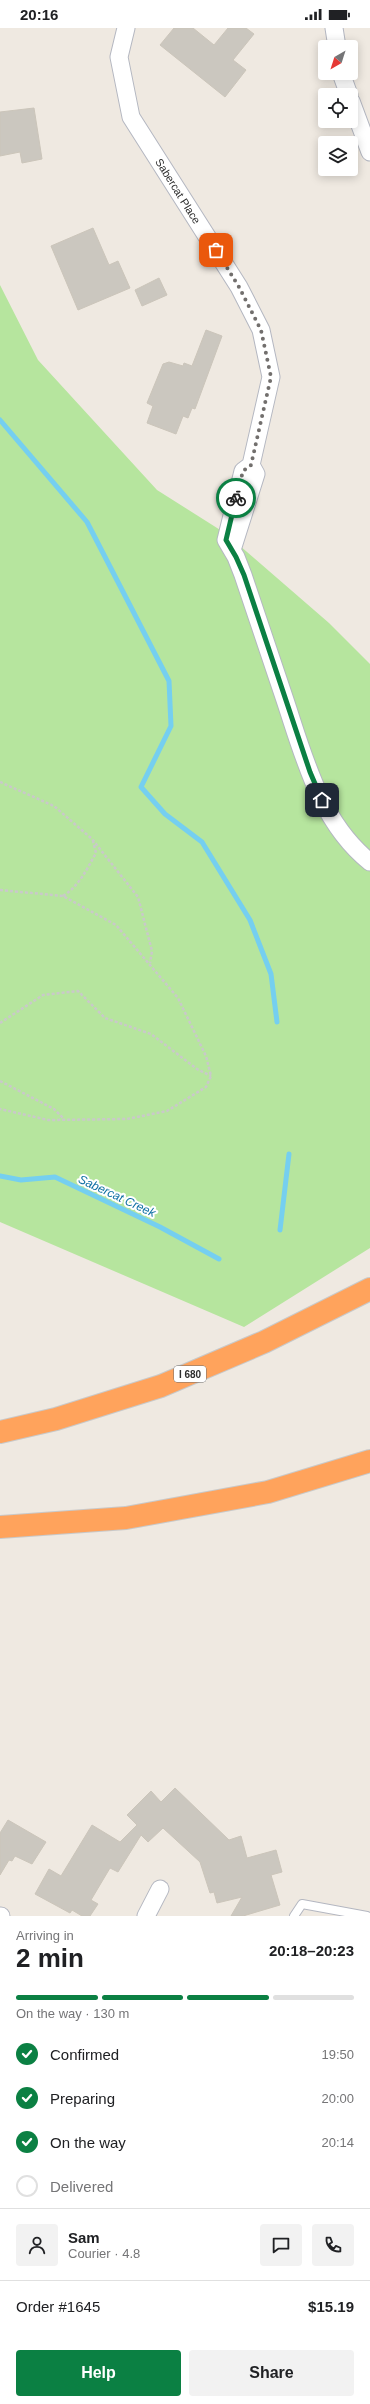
<!DOCTYPE html>
<meta charset="utf-8">
<style>
:root{--surface:#fff;--page:#f2f2f2;--text:#202124;--muted:#757577;--line:#e0e0e0;--accent:#0b8043}
body{margin:0;font-family:Arial,sans-serif;background:var(--page);color:var(--text);height:100vh;display:flex;flex-direction:column;font-size:15px;white-space:nowrap}
*{box-sizing:border-box;margin:0}
p{font-size:13px;color:var(--muted)}
.icon{flex:none;width:22px;height:22px;fill:none;stroke:currentColor;stroke-width:2;stroke-linecap:round;stroke-linejoin:round}
.map{position:relative;height:1888px;overflow:hidden}
.side{display:flex;flex-direction:column;background:var(--surface);flex:1}
.side>*{flex:none}
.needle{width:26px;rotate:219deg}
.fabs{position:absolute;left:318px;top:12px;display:grid;gap:8px}
.fabs a{display:grid;place-items:center;width:40px;height:40px;border-radius:4px;background:var(--surface);box-shadow:0 2px 10px #0003;font-size:20px}
.pin{position:absolute;display:grid;place-items:center;width:34px;height:34px;color:#fff;margin:-17px;border-radius:8px;box-shadow:0 2px 6px #0006}
.courier{position:absolute;display:grid;place-items:center;width:40px;height:40px;margin:-20px;border:3px solid #0b8043;border-radius:50%;background:#fff;color:#222;box-shadow:0 1px 5px #0007}
.overview em{font-style:normal;font-weight:800}
.overview div{display:flex;flex-direction:column-reverse}
.overview{display:flex;align-items:center;justify-content:space-between;height:68px;padding:0 16px}
h1{font-size:26px;font-weight:800;line-height:30px}
.bar{display:grid;grid-template-columns:repeat(4,1fr);gap:6px 4px;align-content:center;height:48px;padding:0 16px}
.bar i{height:5px;border-radius:3px;background:var(--line)}
.bar .current{background:var(--accent)}
.bar p{grid-column:span 4}
.line{display:flex;align-items:center;gap:10px;padding:0 16px;border-top:1px solid var(--line)}
.line div{flex:1}
.round{display:grid;place-items:center;flex:none;width:42px;height:42px;border-radius:4px;background:var(--page)}
ol{padding:0 16px;list-style:none}
li{display:flex;align-items:center;gap:12px;height:44px}
li p{margin-inline-start:auto}
li .icon{padding:4px;border-radius:50%;background:var(--accent);color:#fff;stroke-width:4}
li:last-child{color:var(--muted)}
li i{width:22px;height:22px;border:2px solid var(--line);border-radius:50%}
.cta{display:flex;gap:8px;margin-top:auto;padding:8px 16px}
.cta a{flex:1;height:46px;border-radius:4px;background:var(--accent);color:#fff;font-size:16px;font-weight:800;line-height:46px;text-align:center}
.cta a+a{background:var(--page);color:var(--text)}
.status{display:flex;justify-content:space-between;align-items:center;height:28px;padding:0 20px;background:var(--surface);direction:ltr}
.status svg{height:11px;fill:currentColor}
.map>svg:first-child{display:block}
.green{fill:#b6e59e}
.lines{fill:none;stroke-linecap:round;stroke-linejoin:round}
.stream{stroke:#75cff0;stroke-width:5}
.building{fill:#cbc7bf;stroke:#cbc5ba}
.lane-casing{stroke:#b4b7c1;stroke-width:10}
.street-casing{stroke:#b4b7c1;stroke-width:19}
.highway-casing{stroke:#c9c9c9;stroke-width:24}
.path{stroke:#c9c9c9;stroke-width:2.5;stroke-dasharray:3 2;stroke-linecap:butt}
.lane{stroke:#fff;stroke-width:8}
.street{stroke:#fff;stroke-width:17}
.highway{stroke:#ffa35c;stroke-width:22}
.done{stroke:#726f6d;stroke-width:4;stroke-dasharray:0 7.2}
.route{stroke:#0b8043;stroke-width:5}
.labels{text-anchor:middle;stroke-width:4;stroke-linejoin:round;paint-order:stroke}
.shield{fill:#fff;stroke:#6d6d6d;stroke-width:1}
.shield-label{font-size:10px;font-weight:bold;fill:#2e2e2e}
.street-label{font-size:11px;fill:#2e2e2e;stroke:#fff}
.water-label{font-size:12px;font-style:italic;fill:#0d6fa3;stroke:#fff}
</style>
<div class="status"><b>20:16</b><svg viewBox="0 0 49 12"><path d="M0 12V9h3v3zM5 12V6h3v6zM10 12V3h3v9zM15 12V0h3v12zM26 1h20v11H26zM47 4h2v5h-2z"/></svg></div>
<div class="map">
<svg width="370" height="1888" viewBox="0 0 370 1888">
<rect width="100%" height="100%" fill="#efe9e1"/>
<path class="green" d="M0 257 38 332 157 462 225 505 329 595 370 636V1220L244 1299 0 1194Z"/>
<g class="lines">
<path class="stream" d="M0 392 87 494 169 653 171 698 141 759 165 786 202 814 250 892 271 946 277 994
M0 1148 21 1152 55 1149 160 1199 219 1231
M280 1202 289 1126"/>
</g>
<path class="building" d="M174 0H193L214 17 228 0H246L254 6 233 32 246 42 225 69 160 17Z
M34 80 42 131 22 135 20 124 0 128V84Z
M93 200 109 237 118 233 130 260 78 282 51 218Z
M159 250 167 267 142 278 135 262Z
M206 302 222 308 195 381 192 380 188 390 183 388 176 406 147 395 153 378 147 375 163 336 169 334 183 338 184 335 192 338Z
M175 1760 229 1812 241 1808 247 1830 276 1822 282 1844 271 1847 280 1877 243 1888H231L242 1869 217 1875 214 1864 210 1865 200 1834 163 1800 148 1814 141 1807 118 1844 110 1840 91 1872 98 1876 90 1888H82L72 1882 70 1885 35 1866 49 1841 61 1848 92 1797 120 1814 137 1797 127 1787 151 1763 161 1774Z
M8 1792 46 1814 32 1836 15 1828 12 1833 9 1832 0 1847V1805Z"/>
<g class="lines">
<defs>
<path id="lane" d="M294 1888 302 1876 367 1888"/>
<path id="street" d="M126 0 119 29 131 89 239 259 261 302 271 349 251 437 256 446 232 522
M334 0 337 19
M341 45 349 67
M351 73 370 124
M251 437 243 443 226 512 236 529 243 547C257 589 271 630 285 672 304 729 320 794 370 834
M0 1888H1
M146 1888 160 1861"/>
<path id="highway" d="M0 1404 56 1391 161 1358 264 1314 370 1261
M0 1499 126 1490 268 1464 370 1433"/>
</defs>
<use href="#lane" class="lane-casing"/>
<use href="#street" class="street-casing"/>
<use href="#highway" class="highway-casing"/>
<path class="path" d="M0 754 54 778 92 811 138 869 152 923 150 935
M0 862 63 868 116 897 178 970 206 1028 211 1048 206 1059 167 1083 127 1091 48 1092 0 1081
M63 868C79 858 87 841 96 825L93 813
M0 995 43 967 78 963 105 990 151 1006 197 1041 211 1048
M0 1053 54 1081 64 1091"/>
<use href="#lane" class="lane"/>
<use href="#street" class="street"/>
<use href="#highway" class="highway"/>
</g>
<g class="lines">
<path class="done" d="M216 222 239 259 261 302 271 349 251 437 243 443 236 470"/>
<path class="route" d="M236 470 226 512 236 529 244 547 310 744 322 772"/>
</g>
<g class="labels">
<rect class="shield" x="174" y="1338" width="32" height="16" rx="3"/>
<g class="shield-label">
<text x="190" y="1350">I 680</text>
</g>
<g class="street-label">
<text transform="translate(178 163) rotate(58)" y="4">Sabercat Place</text>
</g>
<g class="water-label">
<text transform="translate(117 1168) rotate(25)" y="4">Sabercat Creek</text>
</g>
</g>
</svg>
<div class="fabs">
<a><svg class="needle" viewBox="-14 -14 28 28"><path d="M0-13l5 13h-10z" fill="#e53935"/><path d="M0 13l5-13h-10z" fill="#757577"/></svg></a>
<a><svg class="icon" aria-label="locate" viewBox="0 0 24 24"><circle cx="12" cy="12" r="6"/><path d="M12 2v4M12 18v4M2 12h4M18 12h4"/></svg></a>
<a><svg class="icon" aria-label="layers" viewBox="0 0 24 24"><path d="M12 4l9 5-9 5-9-5zM3 14l9 5 9-5"/></svg></a>
</div>
<div class="pin" style="left:216px;top:222px;background:#ea580c"><svg class="icon" aria-label="bag" viewBox="0 0 24 24"><path d="M5 8h14l-1 12H6zM9 8a3 3 0 0 1 6 0"/></svg></div>
<div class="pin" style="left:322px;top:772px;background:#1f2937"><svg class="icon" aria-label="home" viewBox="0 0 24 24"><path d="M3 11l9-7 9 7M6 9v11h12V9"/></svg></div>
<div class="courier" style="left:236px;top:470px"><svg class="icon" aria-label="bike" viewBox="0 0 24 24"><circle cx="6" cy="16" r="4"/><circle cx="18" cy="16" r="4"/><path d="M6 16l4-8h5l3 8M10 8l3 8H6M13 5h3"/></svg></div>
</div>
<section class="side">
<div class="overview"><div><h1>2 min</h1><p>Arriving in</p></div><em>20:18–20:23</em></div>
<div class="bar"><i class="current"></i><i class="current"></i><i class="current"></i><i></i><p>On the way · 130 m</p></div>
<ol>
<li><svg class="icon" aria-label="check" viewBox="0 0 24 24"><path d="M5 12l5 5 9-10"/></svg>Confirmed<p>19:50</p></li>
<li><svg class="icon" aria-label="check" viewBox="0 0 24 24"><path d="M5 12l5 5 9-10"/></svg>Preparing<p>20:00</p></li>
<li><svg class="icon" aria-label="check" viewBox="0 0 24 24"><path d="M5 12l5 5 9-10"/></svg>On the way<p>20:14</p></li>
<li><i></i>Delivered</li>
</ol>
<div class="line" style="height:72px"><a class="round"><svg class="icon" aria-label="person" viewBox="0 0 24 24"><circle cx="12" cy="8" r="4"/><path d="M4 21q1-7 8-7t8 7"/></svg></a><div><b>Sam</b><p>Courier · 4.8</p></div><a class="round"><svg class="icon" aria-label="chat" viewBox="0 0 24 24"><path d="M4 5h16v11H9l-5 4z"/></svg></a><a class="round"><svg class="icon" aria-label="phone" viewBox="0 0 24 24"><path d="M5 4h4l2 5-3 2q2 4 5 5l2-3 5 2v4C11 20 4 13 5 4z"/></svg></a></div>
<div class="line" style="height:52px"><div>Order #1645</div><b>$15.19</b></div>
<div class="cta"><a>Help</a><a>Share</a></div>
</section>
